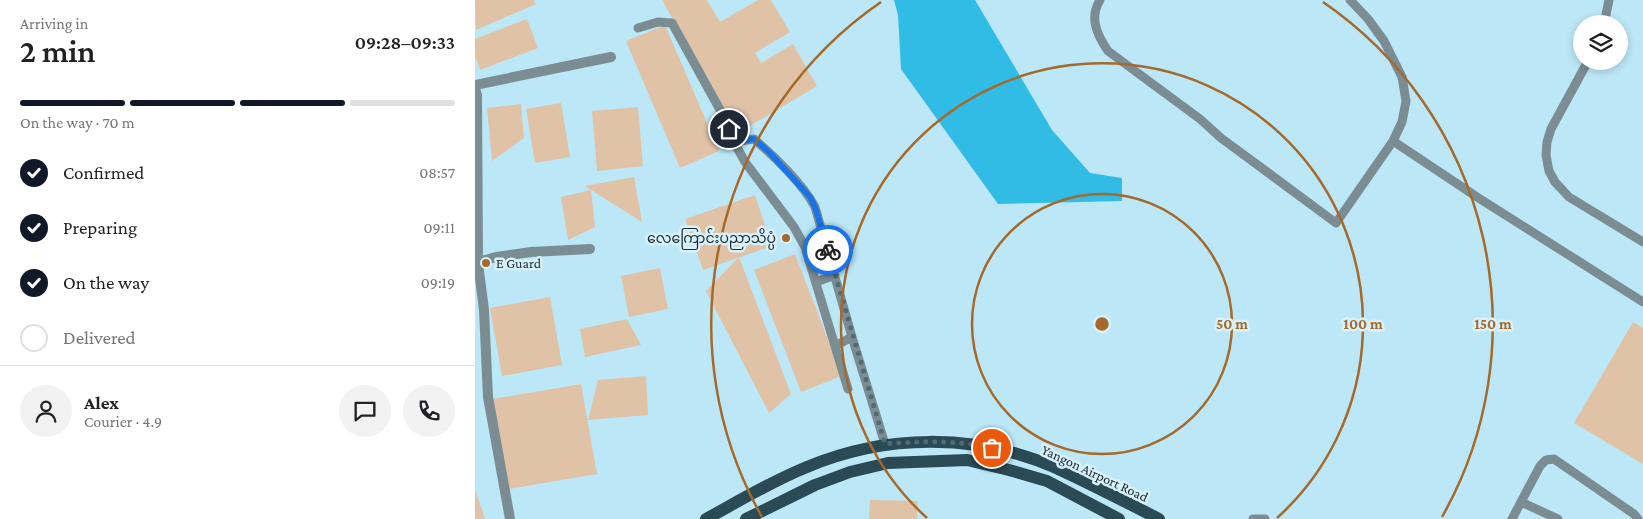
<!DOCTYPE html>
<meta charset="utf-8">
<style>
:root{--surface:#fff;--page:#f2f2f2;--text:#202124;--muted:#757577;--line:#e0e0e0;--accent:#111827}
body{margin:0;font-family:"Crimson Pro","Noto Sans Myanmar",serif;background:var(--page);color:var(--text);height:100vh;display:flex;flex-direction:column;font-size:19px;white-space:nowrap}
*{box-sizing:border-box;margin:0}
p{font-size:16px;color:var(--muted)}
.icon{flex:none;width:28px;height:28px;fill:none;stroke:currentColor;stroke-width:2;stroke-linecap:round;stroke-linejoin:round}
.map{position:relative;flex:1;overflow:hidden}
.drawer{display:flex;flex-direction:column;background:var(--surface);width:475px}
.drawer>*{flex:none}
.buttons{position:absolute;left:1098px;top:15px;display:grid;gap:10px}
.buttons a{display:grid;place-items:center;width:55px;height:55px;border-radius:50%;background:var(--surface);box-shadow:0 2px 8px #0003;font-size:25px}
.pin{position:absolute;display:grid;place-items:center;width:42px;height:42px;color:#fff;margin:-21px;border:2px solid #fff;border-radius:50%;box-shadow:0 1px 5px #0007}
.courier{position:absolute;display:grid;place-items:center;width:50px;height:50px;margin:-25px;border:4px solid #1a73e8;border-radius:50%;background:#fff;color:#222;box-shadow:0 1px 6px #0007}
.summary em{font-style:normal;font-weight:600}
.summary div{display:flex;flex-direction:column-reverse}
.summary{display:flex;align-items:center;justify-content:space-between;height:85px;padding:0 20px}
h1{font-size:32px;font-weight:600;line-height:38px}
.bar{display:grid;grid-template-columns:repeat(4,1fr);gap:8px 5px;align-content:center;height:60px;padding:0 20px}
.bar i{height:6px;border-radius:4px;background:var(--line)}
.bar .selected{background:var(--accent)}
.bar p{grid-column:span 4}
.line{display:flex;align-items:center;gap:12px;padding:0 20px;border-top:1px solid var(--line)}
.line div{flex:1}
.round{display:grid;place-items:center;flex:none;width:52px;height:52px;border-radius:26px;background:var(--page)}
ol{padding:0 20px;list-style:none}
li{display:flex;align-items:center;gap:15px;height:55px}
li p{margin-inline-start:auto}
li .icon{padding:5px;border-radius:50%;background:var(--accent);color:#fff;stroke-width:4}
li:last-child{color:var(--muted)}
li i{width:28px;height:28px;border:2px solid var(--line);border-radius:50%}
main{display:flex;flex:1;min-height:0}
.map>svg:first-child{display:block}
.water{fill:#30bce5}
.building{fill:#e0c2a7}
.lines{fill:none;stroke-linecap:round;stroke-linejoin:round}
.service{stroke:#7b8d93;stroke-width:9}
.minor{stroke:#7b8d93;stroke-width:10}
.primary{stroke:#2a4a55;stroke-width:12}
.done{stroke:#516b74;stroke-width:5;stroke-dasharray:0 9}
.route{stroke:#1a73e8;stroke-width:6}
.ring{fill:none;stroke:#a5692b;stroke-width:2.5}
.poi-dot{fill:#a5692b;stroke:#d8f1fa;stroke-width:2}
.labels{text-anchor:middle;stroke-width:5;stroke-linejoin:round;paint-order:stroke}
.poi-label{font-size:14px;fill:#18282e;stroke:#d8f1fa;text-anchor:end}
.street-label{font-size:14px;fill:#18282e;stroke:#d8f1fa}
.centre{fill:#a5692b;stroke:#d8f1fa;stroke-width:2.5}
.ring-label{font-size:15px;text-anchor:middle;font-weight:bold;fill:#a5692b;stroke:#d8f1fa;stroke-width:5;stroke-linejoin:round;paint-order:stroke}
</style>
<main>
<section class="drawer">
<div class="summary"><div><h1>2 min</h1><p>Arriving in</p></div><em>09:28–09:33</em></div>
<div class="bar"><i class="selected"></i><i class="selected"></i><i class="selected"></i><i></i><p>On the way · 70 m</p></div>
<ol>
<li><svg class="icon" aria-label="check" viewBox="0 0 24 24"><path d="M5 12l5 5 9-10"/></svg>Confirmed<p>08:57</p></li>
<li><svg class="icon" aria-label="check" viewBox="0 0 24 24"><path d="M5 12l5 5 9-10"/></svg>Preparing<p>09:11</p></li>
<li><svg class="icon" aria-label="check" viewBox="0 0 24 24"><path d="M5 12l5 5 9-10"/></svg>On the way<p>09:19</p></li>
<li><i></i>Delivered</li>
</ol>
<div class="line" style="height:90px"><a class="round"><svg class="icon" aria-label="person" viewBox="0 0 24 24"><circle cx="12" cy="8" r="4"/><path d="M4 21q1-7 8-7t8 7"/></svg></a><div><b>Alex</b><p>Courier · 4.9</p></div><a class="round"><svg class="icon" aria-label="chat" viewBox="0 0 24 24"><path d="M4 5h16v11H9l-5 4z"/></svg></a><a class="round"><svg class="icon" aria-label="phone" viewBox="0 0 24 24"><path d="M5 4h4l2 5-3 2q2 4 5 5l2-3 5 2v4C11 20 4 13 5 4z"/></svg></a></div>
</section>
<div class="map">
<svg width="1168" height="519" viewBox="0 0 1168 519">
<rect width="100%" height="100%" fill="#bce7f7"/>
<path class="water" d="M419 0H500L577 130 615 173 647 178V201L523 204 426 69 423 15Z"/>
<path class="building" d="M0 0H59L61 4 1 30Z
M187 0H232L245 22 283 0H296L315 32 280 53 286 63 318 44 342 86 263 133Z
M52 19 63 48 5 70 0 56V39Z
M190 25 244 151 205 168 151 41Z
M86 103 95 157 60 163 51 109Z
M46 104 49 138 17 161 12 108Z
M163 107 168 166 122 171 117 111Z
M159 177 167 222 110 186Z
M116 190 120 227 93 240 86 197Z
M280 195 297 246 228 270 210 219Z
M320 254 367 376 326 392 279 270Z
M264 257 316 394 294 413 231 291Z
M185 268 193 309 154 317 146 276Z
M75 297 87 365 27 376 15 308Z
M152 319 166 345 110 357 105 329Z
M1158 322 1168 328V464L1099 423Z
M171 376 173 415 113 420 123 380Z
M106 384 122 474 34 489 18 399Z
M0 489 10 519H0Z
M395 500 443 501 442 519H394Z"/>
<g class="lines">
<path class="service" d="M625 0C614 18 622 35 633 51L725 119 746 138 861 223 918 141 927 122 931 101 927 77 909 41 893 19 875 0
M1129 24 1134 0
M163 28 183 22 197 23 249 117 259 142 270 162 319 227 330 247 373 389
M1113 61 1076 129 1072 142 1071 155 1074 171 1080 182 1094 197 1168 242
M918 141 1002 197 1168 302
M259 142 279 139C299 156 328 184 340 207L377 337 410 444
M341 282 360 275
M360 346 377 337
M1046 502 1083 519
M778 519H790
M1037 519 1065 466 1071 460 1079 459 1159 514 1163 519"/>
<path class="minor" d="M0 85 136 57
M0 89 2 95 3 263 9 310 13 397 35 519
M0 263 21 257 56 252 115 249"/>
<path class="primary" d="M231 519C264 501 297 481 332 467 410 434 500 433 579 467 614 483 649 501 684 519
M271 519 340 485 375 472 413 463 492 460 534 470 572 481 644 519"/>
</g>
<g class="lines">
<path class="done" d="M353 250 410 444C446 441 482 440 517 448"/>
<path class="route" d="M254 129 259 142 279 139 294 152 335 197 340 207 353 250"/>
</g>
<g class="ring">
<circle cx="627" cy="324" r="130"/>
<path d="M452 518A261 261 0 1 1 802 518"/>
<path d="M287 517A391 391 0 0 1 406 2M848 2A391 391 0 0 1 967 517"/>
</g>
<g class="poi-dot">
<circle cx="311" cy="238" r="5"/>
<circle cx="11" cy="263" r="5"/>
</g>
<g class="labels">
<g class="poi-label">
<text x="301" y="243">လေကြောင်းပညာသိပ္ပံ</text>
<text x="21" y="268" text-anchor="start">E Guard</text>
</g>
<g class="street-label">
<text transform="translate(620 473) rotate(25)" y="5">Yangon Airport Road</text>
</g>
</g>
<circle cx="627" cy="324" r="8" class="centre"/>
<g class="ring-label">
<text x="757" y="329">50 m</text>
<text x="888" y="329">100 m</text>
<text x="1018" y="329">150 m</text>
</g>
</svg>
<div class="buttons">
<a><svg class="icon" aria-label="layers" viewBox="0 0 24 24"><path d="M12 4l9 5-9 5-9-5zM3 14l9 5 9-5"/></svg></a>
</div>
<div class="pin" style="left:517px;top:448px;background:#ea580c"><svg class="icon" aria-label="bag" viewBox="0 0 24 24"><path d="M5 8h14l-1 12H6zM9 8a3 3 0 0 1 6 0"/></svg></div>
<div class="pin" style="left:254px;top:129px;background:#1f2937"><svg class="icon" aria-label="home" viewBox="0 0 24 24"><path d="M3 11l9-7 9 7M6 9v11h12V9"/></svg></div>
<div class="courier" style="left:353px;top:250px"><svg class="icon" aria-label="bike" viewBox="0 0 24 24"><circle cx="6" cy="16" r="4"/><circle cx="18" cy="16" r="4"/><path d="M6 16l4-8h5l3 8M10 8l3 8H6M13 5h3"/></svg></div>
</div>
</main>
